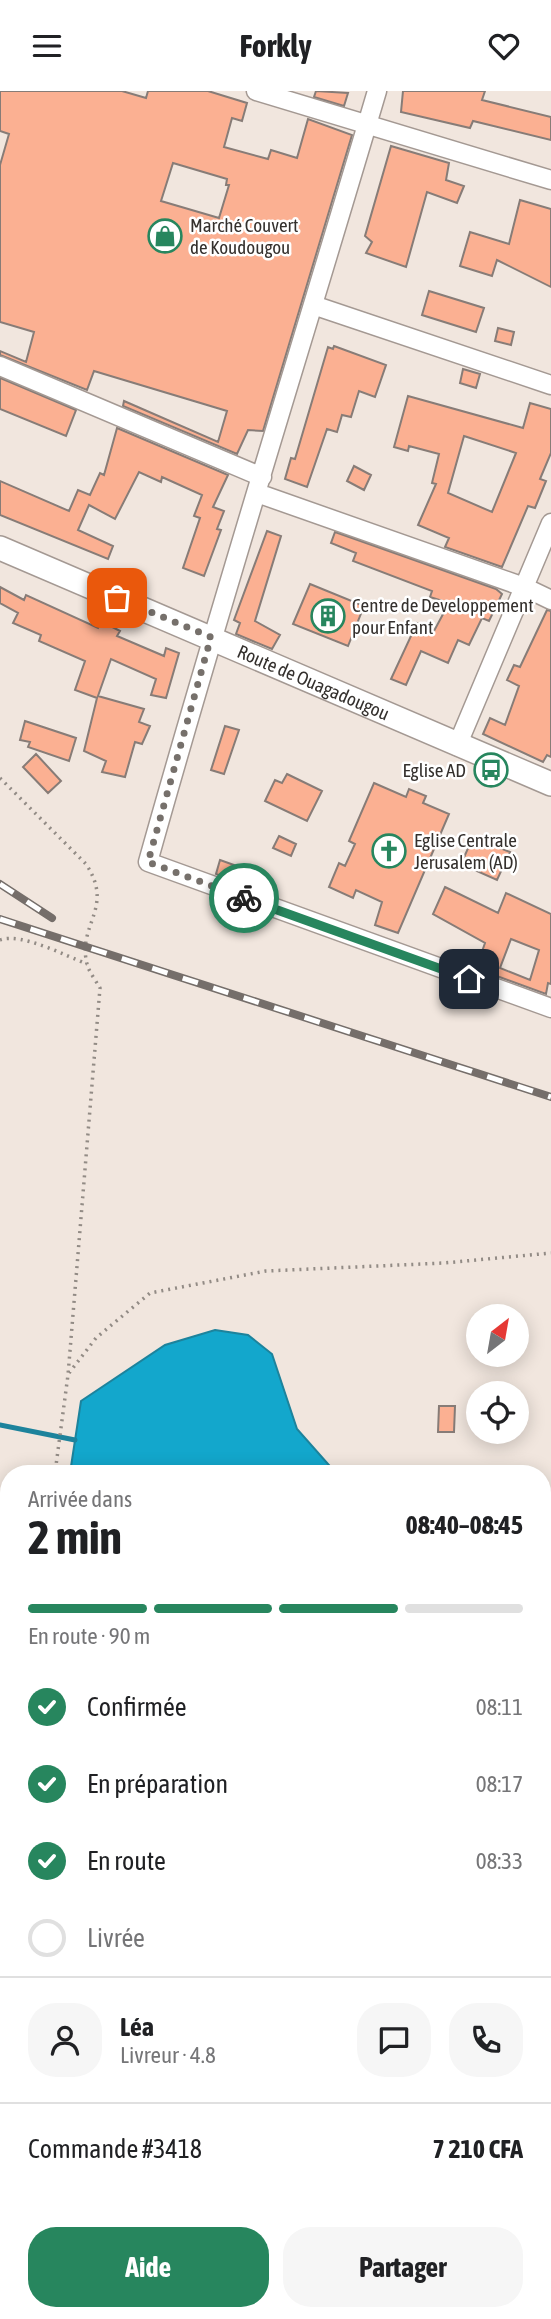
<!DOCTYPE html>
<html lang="fr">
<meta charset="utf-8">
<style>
:root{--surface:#fff;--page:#f6f6f6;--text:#202124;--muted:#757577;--line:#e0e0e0;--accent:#27865e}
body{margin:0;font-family:"Asap Condensed",sans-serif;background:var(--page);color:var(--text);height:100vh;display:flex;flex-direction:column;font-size:26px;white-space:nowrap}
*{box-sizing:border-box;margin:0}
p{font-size:23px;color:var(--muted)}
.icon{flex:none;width:38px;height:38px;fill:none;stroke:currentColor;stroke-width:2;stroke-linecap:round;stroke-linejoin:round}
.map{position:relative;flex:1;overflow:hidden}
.side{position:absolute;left:0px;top:1374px;width:551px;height:856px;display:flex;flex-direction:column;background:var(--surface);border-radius:28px 28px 0 0;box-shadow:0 4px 18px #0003}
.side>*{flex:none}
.needle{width:46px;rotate:31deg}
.buttons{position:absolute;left:466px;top:1213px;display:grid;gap:14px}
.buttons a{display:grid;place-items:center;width:63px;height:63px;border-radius:50%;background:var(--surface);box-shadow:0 4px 18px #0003;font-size:35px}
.pin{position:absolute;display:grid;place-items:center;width:60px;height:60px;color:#fff;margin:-30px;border-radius:14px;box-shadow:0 4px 10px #0006}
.courier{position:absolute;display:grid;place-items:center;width:70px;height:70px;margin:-35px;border:5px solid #27865e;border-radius:50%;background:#fff;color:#222;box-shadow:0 2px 9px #0007}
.head em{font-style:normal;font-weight:700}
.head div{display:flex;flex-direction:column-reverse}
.head{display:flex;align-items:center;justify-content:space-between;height:119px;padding:0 28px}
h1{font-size:46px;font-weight:700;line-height:52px}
.bar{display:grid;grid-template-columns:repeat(4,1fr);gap:10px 7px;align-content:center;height:84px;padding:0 28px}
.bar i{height:9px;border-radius:5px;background:var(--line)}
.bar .on{background:var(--accent)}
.bar p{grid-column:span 4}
.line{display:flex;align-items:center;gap:18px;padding:0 28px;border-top:2px solid var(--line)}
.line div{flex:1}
.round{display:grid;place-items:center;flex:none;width:74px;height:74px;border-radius:28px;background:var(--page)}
ol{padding:0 28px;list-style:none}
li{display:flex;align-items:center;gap:21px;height:77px}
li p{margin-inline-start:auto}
li .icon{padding:7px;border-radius:50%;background:var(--accent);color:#fff;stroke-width:4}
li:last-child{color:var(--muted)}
li i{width:38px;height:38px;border:4px solid var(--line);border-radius:50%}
.cta{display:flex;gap:14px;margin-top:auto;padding:14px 28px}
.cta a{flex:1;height:80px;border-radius:28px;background:var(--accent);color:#fff;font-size:28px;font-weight:700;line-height:80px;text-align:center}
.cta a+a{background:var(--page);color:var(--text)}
header{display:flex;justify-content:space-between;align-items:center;height:91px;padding:0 28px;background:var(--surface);font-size:32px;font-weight:700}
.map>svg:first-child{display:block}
.water{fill:#13a7cc;stroke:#1d839c;stroke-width:2}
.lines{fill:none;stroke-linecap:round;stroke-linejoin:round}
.stream{stroke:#1d839c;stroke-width:5}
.building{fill:#fbb092;stroke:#877c77;stroke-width:2;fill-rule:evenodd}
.minor-casing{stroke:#a49993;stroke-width:21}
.tertiary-casing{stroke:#a49993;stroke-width:26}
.path{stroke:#928b85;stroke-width:3.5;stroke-dasharray:2 5;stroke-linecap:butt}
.minor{stroke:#fff;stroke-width:18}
.tertiary{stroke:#fff;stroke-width:23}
.rail-casing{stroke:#756e6a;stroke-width:8}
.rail{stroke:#fff;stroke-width:5;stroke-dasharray:16;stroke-linecap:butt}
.done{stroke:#76706b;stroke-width:7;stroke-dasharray:0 12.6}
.route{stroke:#27865e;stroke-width:9}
.labels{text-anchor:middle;stroke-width:5;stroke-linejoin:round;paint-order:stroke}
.poi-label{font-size:19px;fill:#34302d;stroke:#fff;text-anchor:start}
.street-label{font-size:19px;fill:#34302d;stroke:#fff}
</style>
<header><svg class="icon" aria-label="menu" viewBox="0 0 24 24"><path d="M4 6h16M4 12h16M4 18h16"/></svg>Forkly<svg class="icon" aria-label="heart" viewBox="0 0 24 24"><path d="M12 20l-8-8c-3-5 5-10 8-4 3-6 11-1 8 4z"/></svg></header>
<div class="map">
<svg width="551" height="2228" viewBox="0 0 551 2228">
<rect width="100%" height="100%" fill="#f1e6de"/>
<path class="water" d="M215 1239 248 1244 272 1263 297 1338 336 1382H70L81 1310 165 1254Z
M542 1524 551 1527V1614L543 1612Z"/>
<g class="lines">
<path class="stream" d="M0 1334 75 1349"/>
</g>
<path class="building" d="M0 0H122L146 7 148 0H208L247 12 242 30 232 27 224 56 268 68 271 59 297 67 308 28 352 44 263 340 248 339 237 363 123 315 124 310 218 351 227 320 94 280 87 299 0 264V260L26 271 34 241 0 231V74L9 43 0 40ZM173 72 227 88 226 94H229L219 127 161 110Z
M316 0 348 2 344 15 314 6Z
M403 0H485L482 9 551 26V49L473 30 470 37 401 21Z
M391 55 449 72 446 89 464 95 457 112 427 101 406 176 366 162 372 151 365 145Z
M520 109 551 118V196L497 169 492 185 460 175 470 141 509 153Z
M429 200 484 217 476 241 422 224Z
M498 237 514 241 511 254 495 250Z
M334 255 386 274 375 306 359 300 351 326 342 324 337 341 327 338 307 396 285 388 291 367 295 368 328 256 333 258Z
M463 278 480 283 476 297 460 292Z
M0 287 76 319 66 345 0 318Z
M408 305 523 337 530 312 551 318V362L540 388 546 390 535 417 528 415 502 476 445 456 449 447 418 434 436 393 432 392 439 363 409 355 408 360 394 356ZM464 345 516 362 492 421 448 402Z
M117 337 228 384 213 416 224 420 217 438 221 439 204 485 183 477 200 427 194 425 202 404 162 386 161 391 139 381 115 428 89 414 78 439 113 455 108 468 0 424V390L69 420 78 399 90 404 100 382 104 384Z
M354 375 371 384 364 399 347 390Z
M267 440 281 445 255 530 280 544 272 558 236 543 240 532 234 529Z
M335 441 496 498 502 503 489 530 482 527 469 554 458 549 448 572 421 560 406 594 391 588 417 532 434 540 449 512 430 506 432 500 353 470 356 462 331 452Z
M310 493 364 515 348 555 293 533Z
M0 496 24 509 26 504 98 537 101 530 120 540 117 545 164 565 166 557 179 562 166 607 151 604 156 588 111 568 98 605 144 618 139 631 150 635 142 653 135 651 125 686 102 681 106 670 84 660 97 607 75 599 85 570 39 550 41 544 13 532 18 522 0 512Z
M547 519 551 520V666L547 664 543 671 483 643 490 627 505 634 519 595 507 589 514 574 520 576Z
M25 630 76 647 69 670 28 656 30 651 20 649Z
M225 635 239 639 224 683 211 679Z
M36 663 61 690 48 702 23 676Z
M287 683 322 700 307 730 265 710 275 689 282 692Z
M374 692 406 706 409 698 426 705 423 712 449 723 398 842 375 834 382 811 356 799 353 807 329 796 339 772 345 775 355 753 349 750Z
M279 745 296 753 291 765 273 757Z
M473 746 510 761 497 789 461 773Z
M220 769 251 780 246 794 216 783Z
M445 796 498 822 506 802 551 823V893L548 892 546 903 483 880 485 874 478 872 485 852 433 823ZM511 848 539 859 530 889 500 877Z
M439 1315H455L454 1341H438Z"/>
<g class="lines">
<defs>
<path id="minor" d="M256 0 551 89
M377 0C301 257 220 513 148 771L551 917
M313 214 551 294
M0 275 262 386
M257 402 524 496 551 509
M457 655 551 432
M0 1425 9 1426
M0 1586 9 1587
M542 1653 551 1654
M0 1669 9 1670
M542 1819 551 1820
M0 1833 9 1834
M0 1922 9 1923
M542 1991 551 1993
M0 2089 9 2090
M542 2201 551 2132
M241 2228 242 2221
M539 2228 540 2221"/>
<g id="tertiary">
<path id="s1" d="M0 457 551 693"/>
</g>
</defs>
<use href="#minor" class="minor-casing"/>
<use href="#tertiary" class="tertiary-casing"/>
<path class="path" d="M0 687 86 773C115 817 77 833 87 873 89 881 96 890 100 897L68 1284 55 1382
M0 849C21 841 66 865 87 873
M69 1282 96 1247 150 1202 266 1180 444 1172 551 1162"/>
<use href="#minor" class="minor"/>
<use href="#tertiary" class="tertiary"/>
<defs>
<path id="rail" d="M0 793 52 827
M0 828 551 1006"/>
</defs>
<use href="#rail" class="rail-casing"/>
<use href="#rail" class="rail"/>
</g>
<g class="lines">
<path class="done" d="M117 507 211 546 148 771 244 807"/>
<path class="route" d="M244 807 469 888"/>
</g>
<defs>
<symbol id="shop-ring" viewBox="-11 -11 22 22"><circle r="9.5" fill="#fff" stroke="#27865e" stroke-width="1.5"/><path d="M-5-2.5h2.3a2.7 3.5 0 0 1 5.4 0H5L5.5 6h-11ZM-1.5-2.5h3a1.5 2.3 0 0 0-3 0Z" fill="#27865e"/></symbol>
<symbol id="building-ring" viewBox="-11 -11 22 22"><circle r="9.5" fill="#fff" stroke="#27865e" stroke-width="1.5"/><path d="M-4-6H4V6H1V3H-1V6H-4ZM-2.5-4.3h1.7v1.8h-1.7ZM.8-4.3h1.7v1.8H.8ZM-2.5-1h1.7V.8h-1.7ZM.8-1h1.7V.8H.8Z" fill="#27865e"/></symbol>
<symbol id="bus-ring" viewBox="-11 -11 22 22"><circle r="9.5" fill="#fff" stroke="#27865e" stroke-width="1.5"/><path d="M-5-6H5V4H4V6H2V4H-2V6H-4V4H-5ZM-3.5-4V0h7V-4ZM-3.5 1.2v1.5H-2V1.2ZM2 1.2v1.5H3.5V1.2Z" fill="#27865e"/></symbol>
<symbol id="church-ring" viewBox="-11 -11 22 22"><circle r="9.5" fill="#fff" stroke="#27865e" stroke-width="1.5"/><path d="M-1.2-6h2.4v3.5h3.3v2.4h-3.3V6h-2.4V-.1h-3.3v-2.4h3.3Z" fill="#27865e"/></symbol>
</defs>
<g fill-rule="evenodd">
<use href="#shop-ring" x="146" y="126" width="38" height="38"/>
<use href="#building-ring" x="309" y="506" width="38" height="38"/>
<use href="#bus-ring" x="472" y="660" width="38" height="38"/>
<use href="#church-ring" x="370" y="741" width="38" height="38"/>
</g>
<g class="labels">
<g class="poi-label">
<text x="190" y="141">Marché Couvert<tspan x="190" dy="22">de Koudougou</tspan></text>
<text x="352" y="521">Centre de Developpement<tspan x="352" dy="22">pour Enfant</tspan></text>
<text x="466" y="686" text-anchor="end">Eglise AD</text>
<text x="414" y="756">Eglise Centrale<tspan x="414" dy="22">Jerusalem (AD)</tspan></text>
</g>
<g class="street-label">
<text dy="7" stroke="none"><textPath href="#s1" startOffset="341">Route de Ouagadougou</textPath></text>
</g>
</g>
</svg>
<div class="buttons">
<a><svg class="needle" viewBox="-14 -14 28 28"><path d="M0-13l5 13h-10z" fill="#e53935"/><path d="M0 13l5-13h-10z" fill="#757577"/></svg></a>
<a><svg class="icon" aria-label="locate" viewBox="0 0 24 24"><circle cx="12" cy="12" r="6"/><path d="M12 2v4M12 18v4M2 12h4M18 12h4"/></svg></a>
</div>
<div class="pin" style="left:117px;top:507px;background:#ea580c"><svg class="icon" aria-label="bag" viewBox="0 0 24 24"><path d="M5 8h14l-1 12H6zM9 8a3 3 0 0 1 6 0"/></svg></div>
<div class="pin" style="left:469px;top:888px;background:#1f2937"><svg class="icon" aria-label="home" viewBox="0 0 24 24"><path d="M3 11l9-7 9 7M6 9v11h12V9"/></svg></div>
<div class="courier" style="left:244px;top:807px"><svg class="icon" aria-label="bike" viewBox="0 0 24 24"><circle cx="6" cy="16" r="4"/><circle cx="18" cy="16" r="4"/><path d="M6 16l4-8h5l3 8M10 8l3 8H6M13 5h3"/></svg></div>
<section class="side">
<div class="head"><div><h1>2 min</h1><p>Arrivée dans</p></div><em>08:40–08:45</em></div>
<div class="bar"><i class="on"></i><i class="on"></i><i class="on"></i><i></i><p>En route · 90 m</p></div>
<ol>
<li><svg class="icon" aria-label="check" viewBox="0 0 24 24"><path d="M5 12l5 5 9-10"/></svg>Confirmée<p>08:11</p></li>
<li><svg class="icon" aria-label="check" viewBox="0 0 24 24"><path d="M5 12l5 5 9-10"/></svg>En préparation<p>08:17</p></li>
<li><svg class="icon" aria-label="check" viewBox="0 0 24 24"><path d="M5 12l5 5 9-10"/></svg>En route<p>08:33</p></li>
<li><i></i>Livrée</li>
</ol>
<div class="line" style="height:126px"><a class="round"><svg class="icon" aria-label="person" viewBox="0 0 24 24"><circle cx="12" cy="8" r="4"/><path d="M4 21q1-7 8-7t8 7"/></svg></a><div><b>Léa</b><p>Livreur · 4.8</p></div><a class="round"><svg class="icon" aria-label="chat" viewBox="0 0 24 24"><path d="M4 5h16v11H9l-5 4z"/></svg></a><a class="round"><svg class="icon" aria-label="phone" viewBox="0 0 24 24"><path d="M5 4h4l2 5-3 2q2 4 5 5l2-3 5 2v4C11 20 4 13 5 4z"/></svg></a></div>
<div class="line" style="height:91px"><div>Commande #3418</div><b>7 210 CFA</b></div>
<div class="cta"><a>Aide</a><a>Partager</a></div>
</section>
</div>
